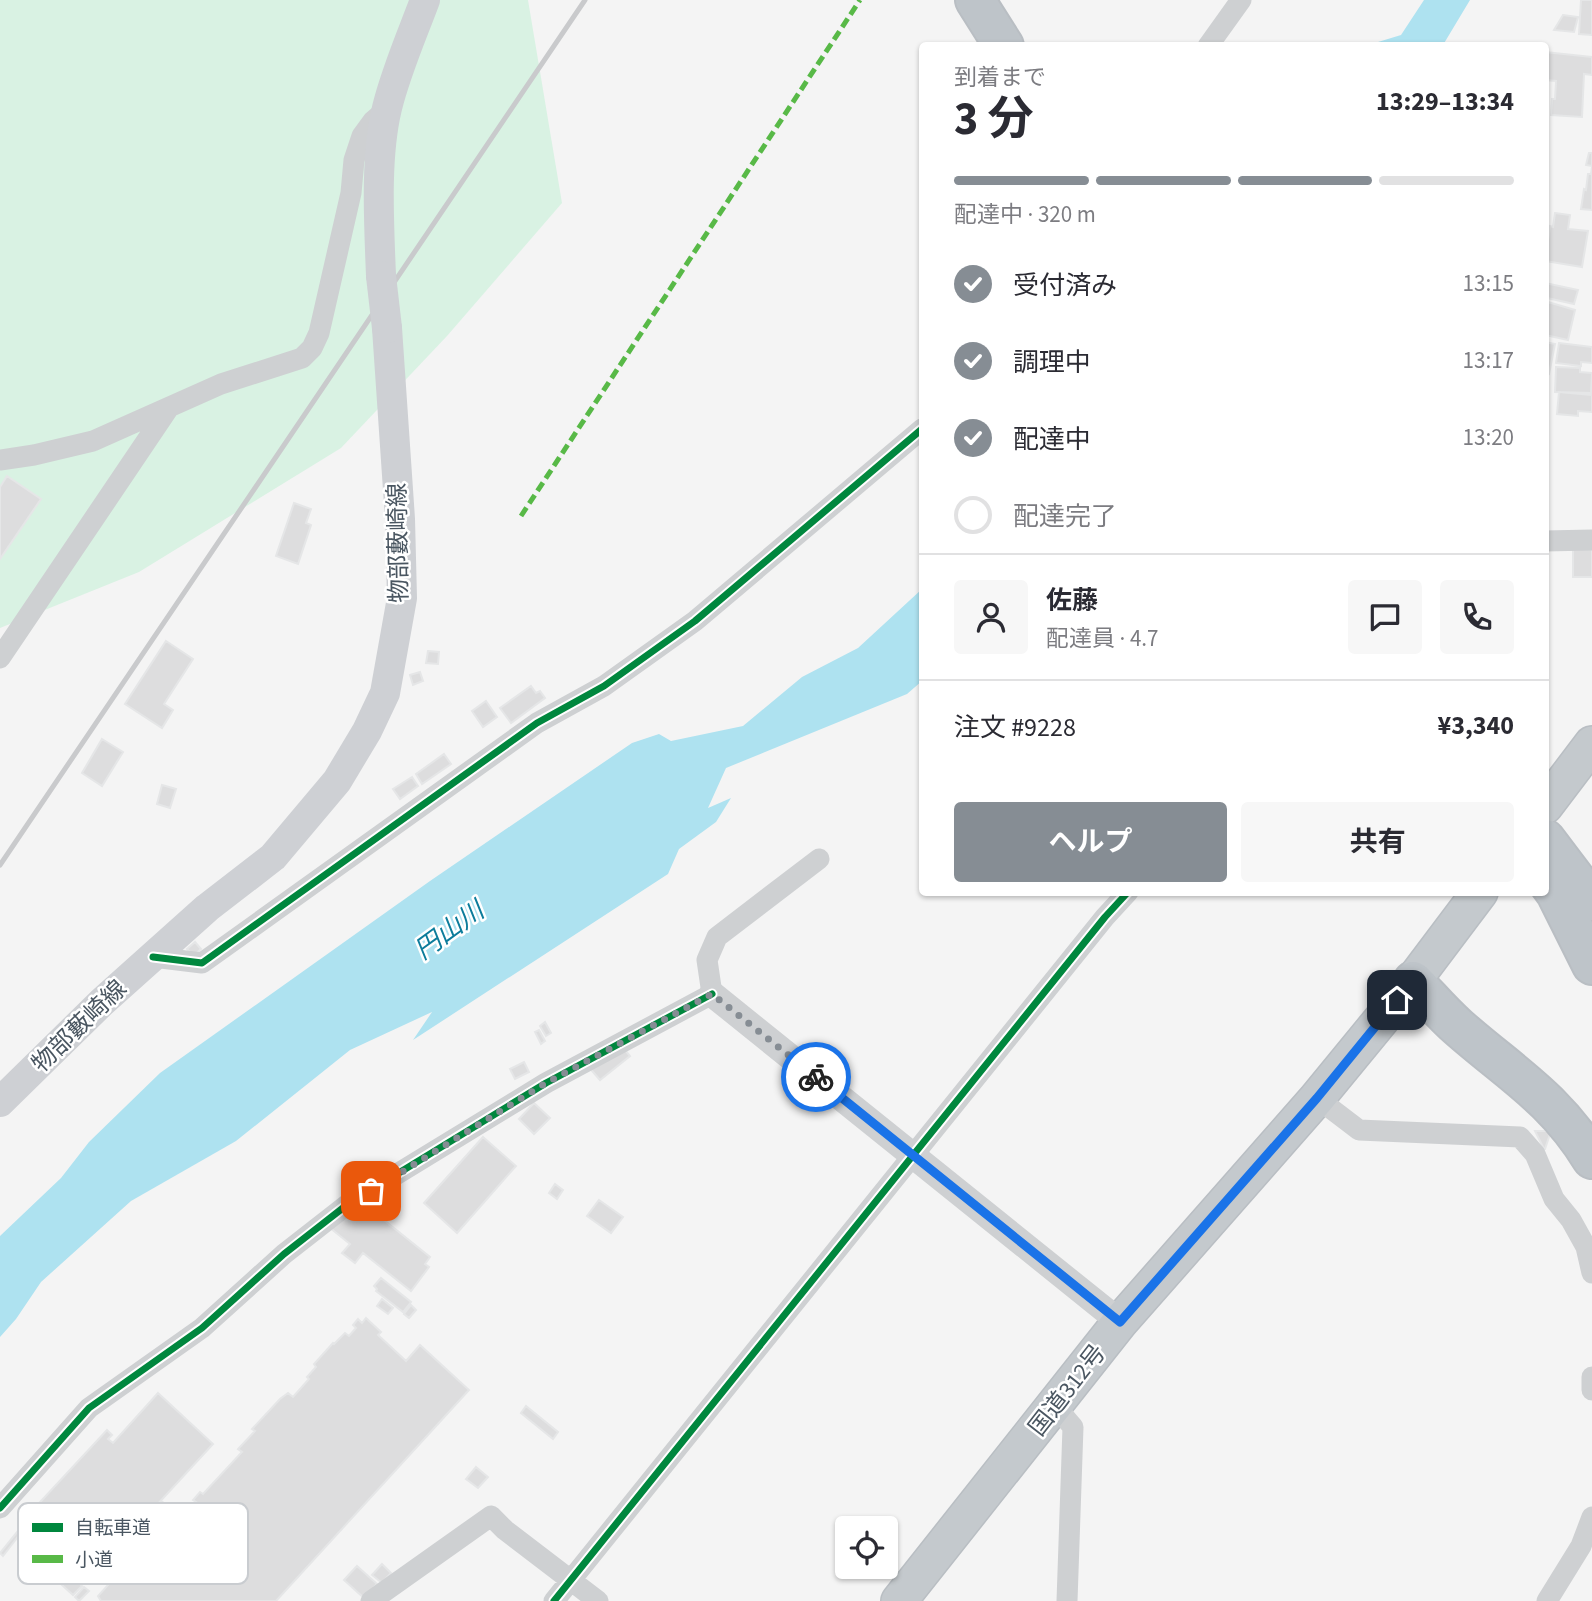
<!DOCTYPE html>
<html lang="ja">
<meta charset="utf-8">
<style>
:root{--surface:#fff;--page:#f7f7f7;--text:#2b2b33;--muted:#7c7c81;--line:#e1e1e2;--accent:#868d94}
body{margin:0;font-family:"Source Sans 3","Noto Sans JP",sans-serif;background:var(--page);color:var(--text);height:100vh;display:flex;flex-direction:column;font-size:26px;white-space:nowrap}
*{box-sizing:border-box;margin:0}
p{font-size:23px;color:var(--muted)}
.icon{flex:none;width:38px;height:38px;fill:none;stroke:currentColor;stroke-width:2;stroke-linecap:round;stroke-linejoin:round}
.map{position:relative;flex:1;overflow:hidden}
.side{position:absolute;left:919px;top:42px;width:630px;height:854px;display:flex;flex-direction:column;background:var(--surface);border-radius:7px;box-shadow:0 2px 5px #0004}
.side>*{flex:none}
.controls{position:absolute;left:835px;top:1516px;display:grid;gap:14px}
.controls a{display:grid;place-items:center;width:63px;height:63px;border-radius:7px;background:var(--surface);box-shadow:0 2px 5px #0004;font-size:35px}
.pin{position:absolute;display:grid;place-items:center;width:60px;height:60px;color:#fff;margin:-30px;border-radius:14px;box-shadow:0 4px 10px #0006}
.courier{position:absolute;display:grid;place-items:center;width:70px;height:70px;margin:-35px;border:5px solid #1a73e8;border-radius:50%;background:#fff;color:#222;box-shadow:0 2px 9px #0007}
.summary em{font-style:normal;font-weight:700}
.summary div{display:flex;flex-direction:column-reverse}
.summary{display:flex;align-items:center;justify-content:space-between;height:119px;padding:0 35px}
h1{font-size:46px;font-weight:700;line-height:52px}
.bar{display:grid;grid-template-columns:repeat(4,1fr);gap:10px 7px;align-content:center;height:84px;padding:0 35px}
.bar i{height:9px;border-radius:5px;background:var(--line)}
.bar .on{background:var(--accent)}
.bar p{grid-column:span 4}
.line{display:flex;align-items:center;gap:18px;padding:0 35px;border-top:2px solid var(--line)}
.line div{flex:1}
.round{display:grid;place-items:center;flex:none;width:74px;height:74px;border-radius:7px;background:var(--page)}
ol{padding:0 35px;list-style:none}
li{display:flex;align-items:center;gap:21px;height:77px}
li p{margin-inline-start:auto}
li .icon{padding:7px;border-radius:50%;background:var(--accent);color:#fff;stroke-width:4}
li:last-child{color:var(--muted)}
li i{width:38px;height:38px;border:4px solid var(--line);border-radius:50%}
.button{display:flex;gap:14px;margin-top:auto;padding:14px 35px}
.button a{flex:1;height:80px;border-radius:7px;background:var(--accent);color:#fff;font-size:28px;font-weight:700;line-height:80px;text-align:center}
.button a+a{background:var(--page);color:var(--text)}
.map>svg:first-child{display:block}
.green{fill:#d9f2e3}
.water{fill:#aee2f0}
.building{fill:#ddddde;stroke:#e5e6e7;stroke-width:2}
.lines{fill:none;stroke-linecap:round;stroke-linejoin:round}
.trunk-casing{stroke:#b9bec3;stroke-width:38}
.motorway-casing{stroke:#b9bec3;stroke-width:42}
.minor{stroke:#ced0d2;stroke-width:21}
.tertiary{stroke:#ced0d2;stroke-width:26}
.secondary{stroke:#ced0d4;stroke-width:30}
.trunk{stroke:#c4c9cd;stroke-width:35}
.motorway{stroke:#bec4c9;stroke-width:38}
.rail{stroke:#c9cacc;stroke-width:5}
.secondary-bridge{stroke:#ced0d4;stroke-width:30}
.quiet{stroke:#58b947;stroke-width:5;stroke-dasharray:10 5;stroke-linecap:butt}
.cycleway-casing{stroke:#fff;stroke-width:11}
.cycleway{stroke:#00873e;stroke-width:7}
.done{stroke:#868d94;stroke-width:7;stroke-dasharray:0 12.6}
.route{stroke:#1a73e8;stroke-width:9}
.labels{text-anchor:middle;stroke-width:5;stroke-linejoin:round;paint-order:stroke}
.street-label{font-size:24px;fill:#4a5661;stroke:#fff}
.water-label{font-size:26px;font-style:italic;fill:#0c7c9b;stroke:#fff}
.key{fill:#fff;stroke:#c9ccd0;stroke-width:2}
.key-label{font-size:19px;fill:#4a5661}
</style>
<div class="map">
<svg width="1592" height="1601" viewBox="0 0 1592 1601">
<rect width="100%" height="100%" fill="#f4f4f4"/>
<path class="green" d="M0 0H528L562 203 447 336 341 448 139 572 0 628Z"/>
<path class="water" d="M1424 0H1470L1443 45H1375L1378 42 1401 35Z
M922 589V681L907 694 726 768 708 808 731 798 716 822 679 849 668 874 413 1040 432 1012 350 1050 236 1141 131 1201 41 1282 16 1319 0 1337V1236L61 1178 89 1142 160 1073 430 881 632 743 659 734 671 741 743 726 802 677 858 648Z"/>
<path class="building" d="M1581 0H1592V35L1579 34Z
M1563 15 1578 17 1574 32 1554 30Z
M1545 52 1592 57V75L1584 74 1582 117 1551 115 1552 99H1555L1556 81 1545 80Z
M1589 153H1592V166L1586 165Z
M1592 167V210L1581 209 1584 189 1586 190 1588 174H1591Z
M1555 213 1570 215 1568 229 1588 231 1582 267 1545 261 1550 226 1553 227Z
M1545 283 1578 290 1574 304 1547 298 1545 304Z
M1548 302 1575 310 1568 340 1545 335V315Z
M1545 342 1555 344 1549 374 1545 373Z
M1559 343 1592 347V363L1581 362V366L1556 363Z
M1556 367 1580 368V372L1592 373 1591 393 1555 392Z
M1559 392 1592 395V412L1578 411V416L1557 414Z
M7 476 41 499 0 559V487Z
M294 503 311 509 306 523 311 525 298 564 276 556Z
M1573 549H1592V577H1573Z
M166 641 193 659 164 704 173 710 162 728 125 704Z
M428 651 439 652 438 664 426 663Z
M420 672 423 681 413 685 410 675Z
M531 686 536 693 540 691 545 698 511 723 500 708Z
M486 701 497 717 483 727 472 711Z
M102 739 123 752 102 786 82 773Z
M444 754 451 764 422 784 416 774Z
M412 777 418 786 400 799 393 789Z
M162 785 176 789 170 808 157 804Z
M195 942 201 949 194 956 187 949Z
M545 1022 551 1033 546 1036 540 1026Z
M539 1030 545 1041 541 1044 535 1032Z
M617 1040 630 1056 600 1080 587 1065Z
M524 1062 529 1072 515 1079 510 1069Z
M534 1103 550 1118 534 1134 519 1119Z
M1535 1131H1551L1545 1149H1544Z
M483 1137 516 1166 457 1233 424 1203Z
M555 1184 563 1190 557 1199 549 1193Z
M354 1196 430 1257 425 1264 429 1267 411 1291 363 1253 355 1263 342 1253 350 1244 329 1227Z
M599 1200 623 1217 611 1233 587 1216Z
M381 1278 411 1302 403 1312 376 1291 377 1289 374 1286Z
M382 1299 393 1308 388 1314 377 1306Z
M411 1305 416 1310 409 1318 404 1314Z
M366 1318 381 1332 378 1335 406 1361 420 1345 469 1390 276 1601H101L98 1596 151 1537 156 1542 160 1538H157V1514L153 1510 161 1501 167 1505V1534L161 1540 196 1502 193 1500 200 1492 203 1494 242 1452 238 1449 255 1431 252 1429 280 1399 288 1393 293 1397 309 1379 307 1377 316 1367 314 1364 333 1343 334 1344 345 1333 349 1336 356 1328 353 1325 358 1319 362 1323Z
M158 1393 213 1444 85 1583 61 1561 67 1554 48 1537 51 1534 48 1532 43 1538 32 1528 37 1522 29 1514 107 1430 112 1435 108 1439 113 1443Z
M526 1406 558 1432 553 1439 521 1413Z
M476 1467 488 1477 478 1488 466 1479Z
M17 1532 20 1534 3 1556 0 1553Z
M382 1564 391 1573 382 1583 372 1575Z
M357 1566 377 1584 364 1598 344 1580Z
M71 1576 82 1586 73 1595 62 1585Z
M84 1587 89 1591 79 1601 75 1597Z"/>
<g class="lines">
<defs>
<path id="trunk" d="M1545 806 1592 744
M899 1601 1120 1322 1317 1098 1413 981 1480 892"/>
<path id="motorway" d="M975 0 1004 46
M1545 839 1592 901
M1545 878 1556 893 1592 965
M1413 981C1428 996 1442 1013 1458 1027 1510 1073 1554 1097 1592 1159"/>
</defs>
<use href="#trunk" class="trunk-casing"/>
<use href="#motorway" class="motorway-casing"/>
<path class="minor" d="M1208 46 1241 0
M0 460 34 455 93 441 221 384 302 358 312 348 319 333 351 193 354 160 362 136 373 121 387 109
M1545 541 1592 540
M0 658 168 409
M153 957 202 963 537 723 604 686 695 621 922 429
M1317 1098 1359 1130 1520 1137 1535 1154 1554 1199 1571 1220 1586 1247 1592 1273
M1592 1377V1390
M1055 1406 1073 1427 1067 1601
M0 1508 89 1408 202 1328 284 1254 348 1204 546 1083 712 994 707 960 717 937 819 859
M371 1601 491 1516 505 1530 598 1601
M554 1601 1105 917 1128 892
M1547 1601 1581 1546 1592 1517"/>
<path class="tertiary" d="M712 994 1120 1322"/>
<path class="secondary" d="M381 276C379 223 375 158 387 108 396 71 412 35 425 0
M0 1102 102 1002 207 908 273 857 337 781 367 731 385 693 402 598 400 519 387 328"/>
<use href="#trunk" class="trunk"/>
<use href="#motorway" class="motorway"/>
<path class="rail" d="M0 865 585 0"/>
<path class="secondary-bridge" d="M381 276 387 328"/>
<path class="quiet" d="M521 516 860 0"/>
<defs>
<path id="cycleway" d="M153 957 202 963 537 723 604 686 695 621 922 429
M0 1508 89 1408 202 1328 284 1254 348 1204 546 1083 712 994
M554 1601 1105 917 1128 892"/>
</defs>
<use href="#cycleway" class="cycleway-casing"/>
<use href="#cycleway" class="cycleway"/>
</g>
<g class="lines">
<path class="done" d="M371 1191 546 1083 712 994 816 1077"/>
<path class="route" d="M816 1077 1120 1322 1317 1098 1397 1000"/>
</g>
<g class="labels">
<g class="street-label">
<text transform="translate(398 543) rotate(-91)" y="8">物部藪崎線</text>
<text transform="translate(79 1026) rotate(-44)" y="8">物部藪崎線</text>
<text transform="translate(1067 1390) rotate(-52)" y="8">国道312号</text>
</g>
<g class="water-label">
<text transform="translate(449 930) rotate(-36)" y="9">円山川</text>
</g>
</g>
<rect x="18" y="1503" width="230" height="81" rx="10" class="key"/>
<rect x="32" y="1523" width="31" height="9" fill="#00873e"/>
<rect x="32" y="1555" width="31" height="8" fill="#58b947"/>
<g class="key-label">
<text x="75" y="1534">自転車道</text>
<text x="75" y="1566">小道</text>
</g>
</svg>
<div class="controls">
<a><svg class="icon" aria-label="locate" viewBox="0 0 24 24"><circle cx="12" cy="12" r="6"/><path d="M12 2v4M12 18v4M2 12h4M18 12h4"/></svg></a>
</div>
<div class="pin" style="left:371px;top:1191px;background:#ea580c"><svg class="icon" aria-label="bag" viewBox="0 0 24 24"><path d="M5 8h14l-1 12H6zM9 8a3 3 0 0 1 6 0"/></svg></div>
<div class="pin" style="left:1397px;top:1000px;background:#1f2937"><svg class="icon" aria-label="home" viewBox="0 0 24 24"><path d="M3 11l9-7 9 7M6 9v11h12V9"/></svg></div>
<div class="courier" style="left:816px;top:1077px"><svg class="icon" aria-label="bike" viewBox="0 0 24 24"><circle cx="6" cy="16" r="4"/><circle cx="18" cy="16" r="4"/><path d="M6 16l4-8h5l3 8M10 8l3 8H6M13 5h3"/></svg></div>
<section class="side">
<div class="summary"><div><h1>3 分</h1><p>到着まで</p></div><em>13:29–13:34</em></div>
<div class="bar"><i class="on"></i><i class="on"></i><i class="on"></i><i></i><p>配達中 · 320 m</p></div>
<ol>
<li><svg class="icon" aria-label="check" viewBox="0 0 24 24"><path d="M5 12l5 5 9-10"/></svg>受付済み<p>13:15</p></li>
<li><svg class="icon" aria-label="check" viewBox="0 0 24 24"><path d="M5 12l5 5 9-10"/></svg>調理中<p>13:17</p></li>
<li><svg class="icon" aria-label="check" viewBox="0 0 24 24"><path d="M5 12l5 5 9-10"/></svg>配達中<p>13:20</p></li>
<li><i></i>配達完了</li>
</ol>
<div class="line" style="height:126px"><a class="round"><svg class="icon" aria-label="person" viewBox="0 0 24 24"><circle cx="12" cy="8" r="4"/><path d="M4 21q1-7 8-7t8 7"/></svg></a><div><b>佐藤</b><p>配達員 · 4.7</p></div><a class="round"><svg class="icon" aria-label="chat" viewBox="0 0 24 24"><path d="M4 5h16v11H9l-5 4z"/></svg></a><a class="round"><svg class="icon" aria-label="phone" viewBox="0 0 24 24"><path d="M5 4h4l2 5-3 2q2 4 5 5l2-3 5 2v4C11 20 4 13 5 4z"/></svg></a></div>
<div class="line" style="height:91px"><div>注文 #9228</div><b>¥3,340</b></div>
<div class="button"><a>ヘルプ</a><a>共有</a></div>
</section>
</div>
